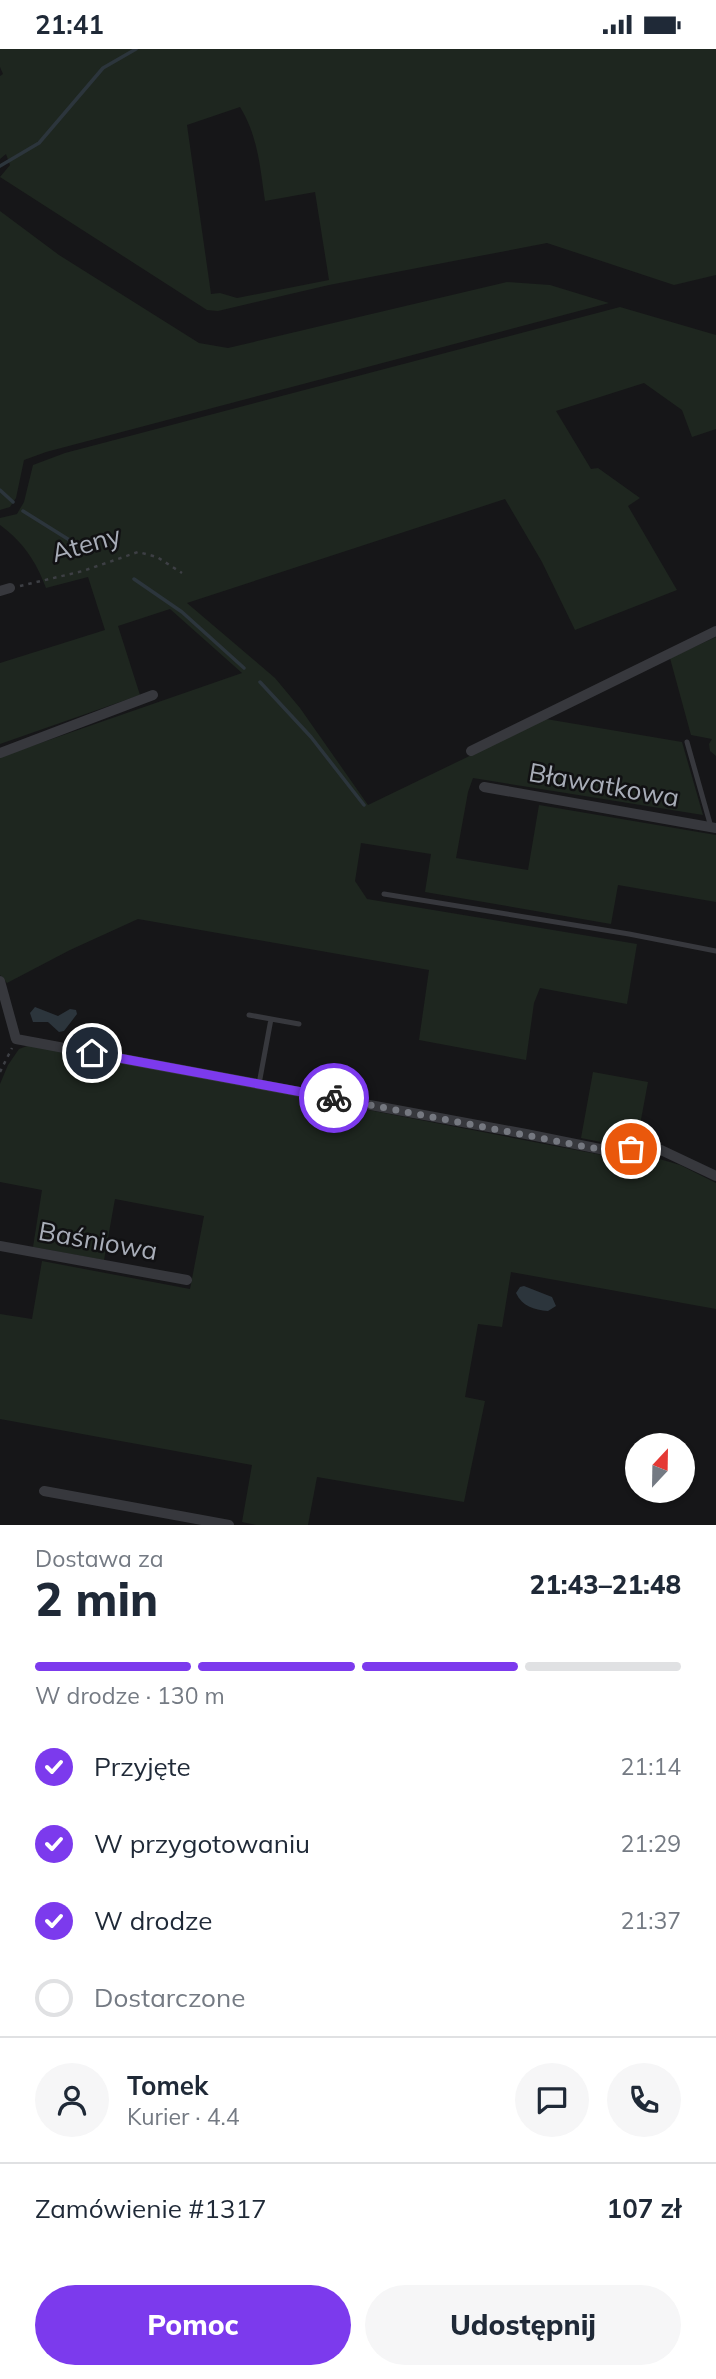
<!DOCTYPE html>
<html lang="pl">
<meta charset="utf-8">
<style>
:root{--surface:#fff;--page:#f6f6f7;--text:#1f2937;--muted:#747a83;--line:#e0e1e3;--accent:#7c3aed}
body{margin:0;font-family:Mulish,sans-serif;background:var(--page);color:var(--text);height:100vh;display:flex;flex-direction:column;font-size:26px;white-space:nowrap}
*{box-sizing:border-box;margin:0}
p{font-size:23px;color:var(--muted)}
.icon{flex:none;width:38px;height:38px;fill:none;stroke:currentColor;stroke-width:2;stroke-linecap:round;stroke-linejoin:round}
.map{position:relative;height:1476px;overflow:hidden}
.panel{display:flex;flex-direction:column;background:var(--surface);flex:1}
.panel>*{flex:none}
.needle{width:46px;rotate:22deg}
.buttons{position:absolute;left:625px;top:1384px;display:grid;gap:14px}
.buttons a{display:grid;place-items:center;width:70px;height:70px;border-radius:50%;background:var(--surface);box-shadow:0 2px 5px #0004;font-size:35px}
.pin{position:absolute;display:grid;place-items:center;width:60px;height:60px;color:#fff;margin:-30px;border:4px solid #fff;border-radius:50%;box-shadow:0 2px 7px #0007}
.courier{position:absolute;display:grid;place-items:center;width:70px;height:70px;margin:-35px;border:5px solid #7c3aed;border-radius:50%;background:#fff;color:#222;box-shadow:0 2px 9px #0007}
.head em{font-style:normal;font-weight:800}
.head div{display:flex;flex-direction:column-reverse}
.head{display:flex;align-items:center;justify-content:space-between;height:119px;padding:0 35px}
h1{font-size:46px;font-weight:800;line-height:52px}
.bar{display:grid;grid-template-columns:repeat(4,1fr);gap:10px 7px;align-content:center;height:84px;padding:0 35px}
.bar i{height:9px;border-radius:5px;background:var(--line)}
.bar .selected{background:var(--accent)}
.bar p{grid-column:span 4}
.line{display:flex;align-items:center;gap:18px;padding:0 35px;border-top:2px solid var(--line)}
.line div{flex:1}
.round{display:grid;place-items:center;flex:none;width:74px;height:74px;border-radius:37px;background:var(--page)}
ol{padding:0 35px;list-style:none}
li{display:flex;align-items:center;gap:21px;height:77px}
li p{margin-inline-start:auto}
li .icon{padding:7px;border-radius:50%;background:var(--accent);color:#fff;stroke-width:4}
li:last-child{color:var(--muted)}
li i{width:38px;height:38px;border:4px solid var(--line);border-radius:50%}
.action{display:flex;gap:14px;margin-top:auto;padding:14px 35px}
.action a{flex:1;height:80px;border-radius:42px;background:var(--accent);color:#fff;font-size:28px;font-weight:800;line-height:80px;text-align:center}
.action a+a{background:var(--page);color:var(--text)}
.status{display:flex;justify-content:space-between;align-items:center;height:49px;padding:0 35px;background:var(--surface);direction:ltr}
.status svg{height:19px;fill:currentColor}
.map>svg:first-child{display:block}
.green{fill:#1e261f;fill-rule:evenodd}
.water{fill:#2c353c}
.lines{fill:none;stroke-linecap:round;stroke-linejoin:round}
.stream{stroke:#2c353c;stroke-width:3.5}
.path{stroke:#3d3f44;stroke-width:2.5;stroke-dasharray:3.5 5;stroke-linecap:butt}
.service{stroke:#37383d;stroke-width:5}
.minor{stroke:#37383d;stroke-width:10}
.done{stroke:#757880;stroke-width:7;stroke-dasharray:0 12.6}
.route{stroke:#7c3aed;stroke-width:9}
.labels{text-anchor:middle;stroke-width:5;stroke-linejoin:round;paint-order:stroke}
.street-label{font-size:26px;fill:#a8adb8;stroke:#111113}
</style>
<div class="status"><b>21:41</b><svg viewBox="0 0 49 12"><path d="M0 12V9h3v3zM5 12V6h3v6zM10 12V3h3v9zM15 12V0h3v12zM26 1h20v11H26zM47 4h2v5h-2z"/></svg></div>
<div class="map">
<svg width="716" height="1476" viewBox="0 0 716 1476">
<rect width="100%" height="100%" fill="#161618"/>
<path class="green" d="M0 0H716V226L674 236 547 194 329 236 218 262 207 261 0 128 10 116 6 105 0 110V27L3 25 0 18ZM240 58C258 87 260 118 265 152L315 143 329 231 237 249 220 244 211 245 187 76Z
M0 162 59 206 199 294 228 299 507 233 550 236 609 254 46 403 24 411 16 449 10 458 0 461Z
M620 258 716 286V380L692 388 682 361 644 334 556 362 591 420 598 419 640 449 628 457 677 541 575 581 542 513 505 450 187 554 275 629 300 659 368 756 546 670 682 693 703 766 473 729 468 743 456 809 528 821 539 756 716 786V853L618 836 611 875 425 843 431 805 361 794 355 832 367 850 637 895 627 955 540 939 534 954 526 1011 419 991 429 921 138 870 70 901 7 934 0 926V708L242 624 170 560 118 577 140 646 0 695V614L105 581 88 528 46 539C36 512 23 493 0 476V469L17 465 24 453 33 416 65 404Z
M716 588V707L710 702 709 695 712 690 691 686 670 609Z
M30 996 602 1106 656 1109 680 1116 716 1134V1260L511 1223 502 1278 478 1275 465 1348 485 1352 464 1453 317 1428 308 1476H256L242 1473 252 1416 0 1370V1265L32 1270 42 1212 190 1240 204 1167 115 1150 104 1211 33 1198 42 1141 0 1133V1035L8 1016 19 1000Z
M593 1023 648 1033 637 1092 606 1094 581 1089Z"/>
<path class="water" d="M35 958 58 967 70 960 76 961 77 965 64 982 59 983 48 973H33L30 964Z
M524 1237 552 1248 556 1257 548 1262C534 1261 522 1257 516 1244L520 1238Z"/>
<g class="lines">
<path class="stream" d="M0 117 39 94 103 19 136 0
M0 441 13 453
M23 462 87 502
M134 530 182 563 244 619
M260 633 311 688 364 756"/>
<path class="path" d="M20 537 83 522 138 503 157 508 182 524
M0 1023 12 999"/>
<path class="service" d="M687 693 711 778
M384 845 629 885 716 902
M249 966 299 975
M259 1035 271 970"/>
<path class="minor" d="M0 542 10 539
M471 702 716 582
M0 704 153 646
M484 738 716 779
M0 932 16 990 526 1085 605 1101 649 1099 661 1101 716 1127
M0 1197 187 1231
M44 1442 229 1476"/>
</g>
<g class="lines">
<path class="done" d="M334 1049 592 1099 631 1100"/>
<path class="route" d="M92 1004 334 1049"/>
</g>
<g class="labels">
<g class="street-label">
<text transform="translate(86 495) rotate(-16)" y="9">Ateny</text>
<text transform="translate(604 736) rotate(10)" y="9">Bławatkowa</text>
<text transform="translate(98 1192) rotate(10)" y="9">Baśniowa</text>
</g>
</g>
</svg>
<div class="buttons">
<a><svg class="needle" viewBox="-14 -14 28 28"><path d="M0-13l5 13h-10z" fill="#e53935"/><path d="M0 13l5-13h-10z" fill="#747a83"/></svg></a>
</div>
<div class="pin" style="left:631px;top:1100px;background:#ea580c"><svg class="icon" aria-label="bag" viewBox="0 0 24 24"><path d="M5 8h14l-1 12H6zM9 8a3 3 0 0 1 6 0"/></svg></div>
<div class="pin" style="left:92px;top:1004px;background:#1f2937"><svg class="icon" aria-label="home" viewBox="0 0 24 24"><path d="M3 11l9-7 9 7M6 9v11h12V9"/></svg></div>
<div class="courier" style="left:334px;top:1049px"><svg class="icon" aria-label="bike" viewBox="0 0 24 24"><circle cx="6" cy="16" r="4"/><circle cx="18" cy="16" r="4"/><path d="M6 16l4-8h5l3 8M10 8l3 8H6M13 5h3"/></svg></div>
</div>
<section class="panel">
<div class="head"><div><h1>2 min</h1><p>Dostawa za</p></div><em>21:43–21:48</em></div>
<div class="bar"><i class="selected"></i><i class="selected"></i><i class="selected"></i><i></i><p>W drodze · 130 m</p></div>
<ol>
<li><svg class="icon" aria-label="check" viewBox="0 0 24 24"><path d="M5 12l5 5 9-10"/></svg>Przyjęte<p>21:14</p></li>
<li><svg class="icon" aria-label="check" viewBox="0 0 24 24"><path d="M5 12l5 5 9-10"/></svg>W przygotowaniu<p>21:29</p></li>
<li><svg class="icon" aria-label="check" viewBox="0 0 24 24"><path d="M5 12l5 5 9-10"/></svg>W drodze<p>21:37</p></li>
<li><i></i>Dostarczone</li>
</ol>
<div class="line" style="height:126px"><a class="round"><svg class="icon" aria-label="person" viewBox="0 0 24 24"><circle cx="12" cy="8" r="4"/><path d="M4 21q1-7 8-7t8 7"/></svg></a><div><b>Tomek</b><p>Kurier · 4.4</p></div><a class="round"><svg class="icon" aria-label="chat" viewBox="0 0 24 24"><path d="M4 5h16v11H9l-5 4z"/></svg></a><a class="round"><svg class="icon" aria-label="phone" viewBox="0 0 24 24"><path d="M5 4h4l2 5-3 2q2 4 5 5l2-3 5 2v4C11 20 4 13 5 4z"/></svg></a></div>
<div class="line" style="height:91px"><div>Zamówienie #1317</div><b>107 zł</b></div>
<div class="action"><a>Pomoc</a><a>Udostępnij</a></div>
</section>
